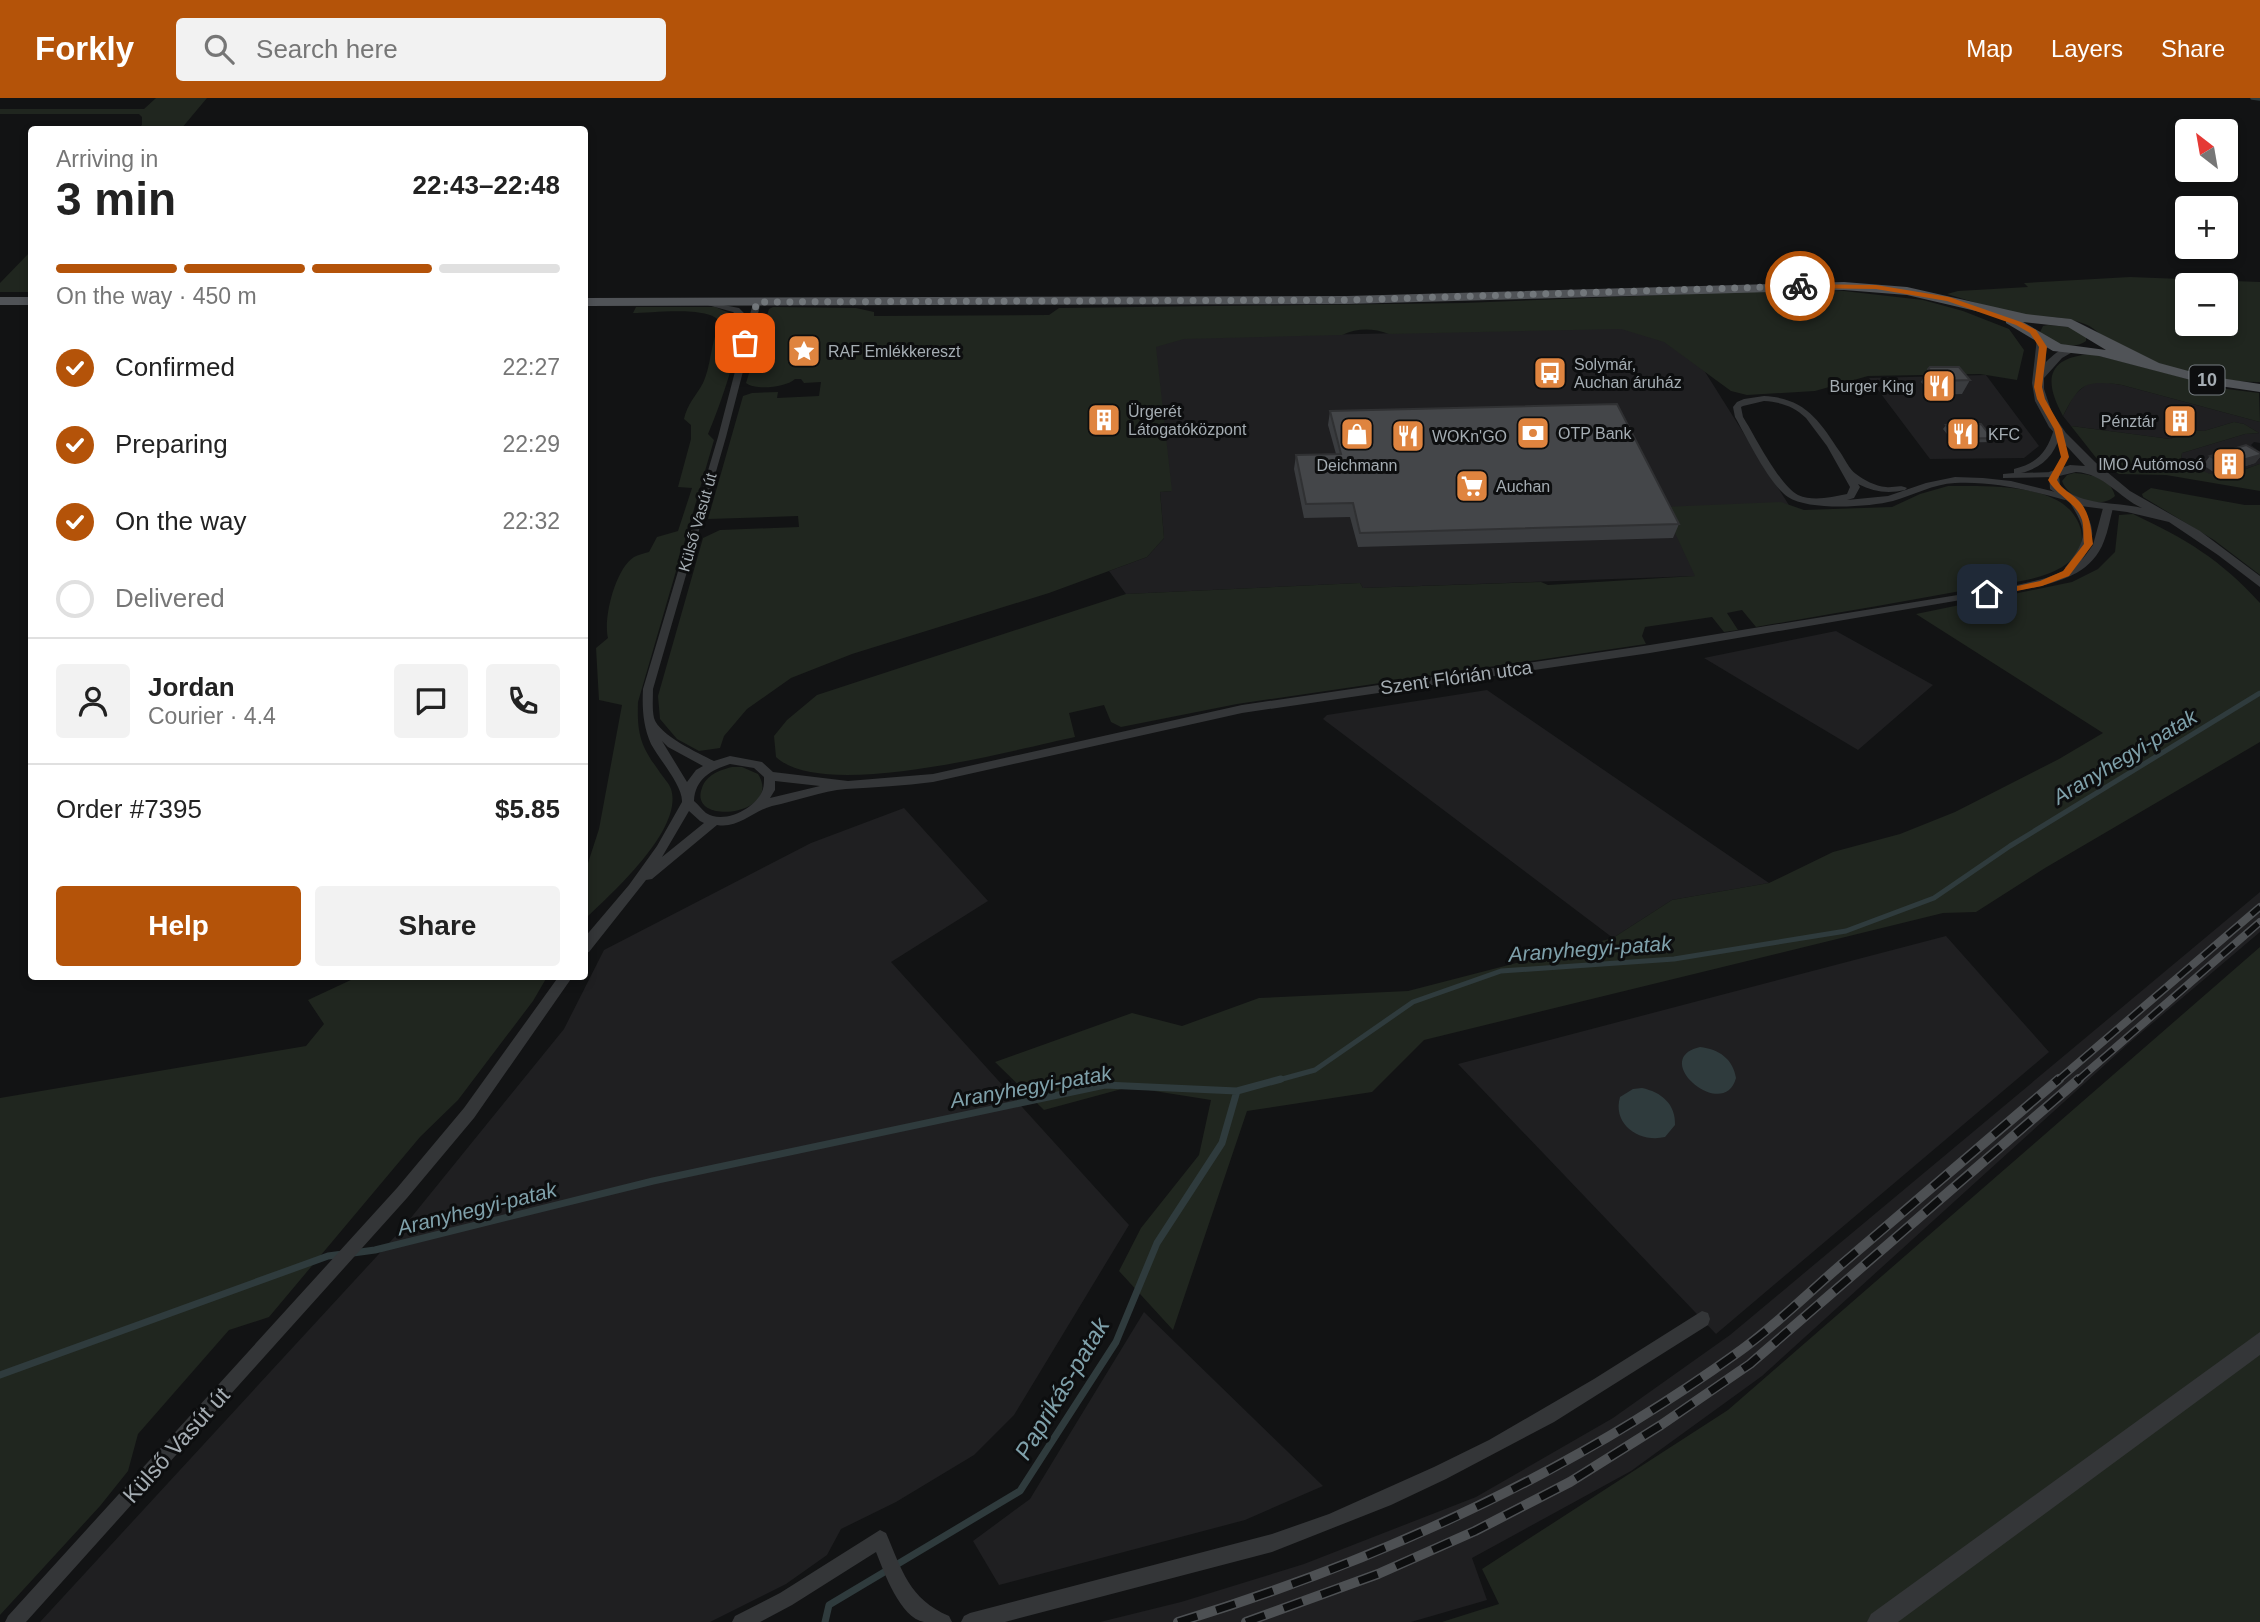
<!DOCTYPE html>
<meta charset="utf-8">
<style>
:root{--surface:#fff;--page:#f2f2f2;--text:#222;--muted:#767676;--line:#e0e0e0;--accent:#b45309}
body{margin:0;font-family:Arial,sans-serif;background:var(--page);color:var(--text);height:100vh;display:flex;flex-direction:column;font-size:26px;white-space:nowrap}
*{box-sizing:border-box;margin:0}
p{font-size:23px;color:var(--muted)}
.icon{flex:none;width:38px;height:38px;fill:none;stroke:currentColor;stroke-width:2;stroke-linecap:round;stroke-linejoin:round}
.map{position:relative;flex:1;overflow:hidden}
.drawer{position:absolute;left:28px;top:28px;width:560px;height:854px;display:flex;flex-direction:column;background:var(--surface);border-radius:7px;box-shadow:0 4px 10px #0003}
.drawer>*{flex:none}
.needle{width:46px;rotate:329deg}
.controls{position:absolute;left:2175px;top:21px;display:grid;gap:14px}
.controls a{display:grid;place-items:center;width:63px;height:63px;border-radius:7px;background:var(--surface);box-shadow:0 4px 10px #0003;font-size:35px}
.pin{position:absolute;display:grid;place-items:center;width:60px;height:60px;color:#fff;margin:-30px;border-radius:14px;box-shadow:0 4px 10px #0006}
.courier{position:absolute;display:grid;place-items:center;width:70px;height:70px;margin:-35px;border:5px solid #b45309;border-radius:50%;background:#fff;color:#222;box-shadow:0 2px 9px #0007}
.summary em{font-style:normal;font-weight:600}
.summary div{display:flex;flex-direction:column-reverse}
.summary{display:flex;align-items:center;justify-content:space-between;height:119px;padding:0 28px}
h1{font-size:46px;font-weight:600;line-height:52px}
.bar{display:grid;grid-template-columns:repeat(4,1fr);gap:10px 7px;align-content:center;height:84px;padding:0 28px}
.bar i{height:9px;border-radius:5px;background:var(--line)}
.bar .active{background:var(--accent)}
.bar p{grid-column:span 4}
.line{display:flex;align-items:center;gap:18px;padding:0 28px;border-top:2px solid var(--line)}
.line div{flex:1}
.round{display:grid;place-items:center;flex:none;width:74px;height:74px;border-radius:7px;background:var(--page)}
ol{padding:0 28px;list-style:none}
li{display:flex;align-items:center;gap:21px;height:77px}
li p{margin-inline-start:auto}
li .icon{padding:7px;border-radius:50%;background:var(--accent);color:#fff;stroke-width:4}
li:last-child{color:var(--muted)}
li i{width:38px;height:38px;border:4px solid var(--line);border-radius:50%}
.button{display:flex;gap:14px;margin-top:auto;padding:14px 28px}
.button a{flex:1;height:80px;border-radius:7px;background:var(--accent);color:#fff;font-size:28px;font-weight:600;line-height:80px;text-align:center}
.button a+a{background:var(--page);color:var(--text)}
header{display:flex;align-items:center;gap:42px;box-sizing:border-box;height:98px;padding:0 35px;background:var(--accent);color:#fff}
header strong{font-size:33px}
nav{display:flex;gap:38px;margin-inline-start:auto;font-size:24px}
.search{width:490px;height:63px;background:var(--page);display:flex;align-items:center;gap:18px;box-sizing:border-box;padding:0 24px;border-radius:7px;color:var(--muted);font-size:26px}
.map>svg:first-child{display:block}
.built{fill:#1f1f21}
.green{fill:#20261f;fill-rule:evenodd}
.water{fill:#2f3b3d}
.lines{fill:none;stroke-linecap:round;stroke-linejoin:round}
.stream-far2{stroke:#2f3b3d;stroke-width:3.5}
.stream-far1{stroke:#2f3b3d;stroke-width:5}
.stream{stroke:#2f3b3d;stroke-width:7}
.minor{fill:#343638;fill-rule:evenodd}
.tertiary{fill:#343638;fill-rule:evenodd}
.primary{fill:#505357;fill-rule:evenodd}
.rail-far1-casing{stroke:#4d5053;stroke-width:8}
.rail-casing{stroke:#4d5053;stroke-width:10}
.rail-far1{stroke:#0d0e0f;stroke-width:5;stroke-dasharray:16;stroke-linecap:butt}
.rail{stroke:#0d0e0f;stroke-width:7;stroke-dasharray:20;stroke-linecap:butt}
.wall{fill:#3a3c3f}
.shaded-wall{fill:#303133}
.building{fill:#444649;stroke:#303133;stroke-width:2}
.route{fill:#b45309}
.done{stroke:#72777b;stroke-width:7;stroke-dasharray:0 12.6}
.labels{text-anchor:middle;stroke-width:6;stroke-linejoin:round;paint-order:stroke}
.far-poi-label{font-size:16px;fill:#a5adb3;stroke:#0d0e0f;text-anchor:start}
.far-street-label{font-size:16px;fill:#a5adb3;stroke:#0d0e0f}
.shield{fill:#0d0e0f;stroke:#777d82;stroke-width:2}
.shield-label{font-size:18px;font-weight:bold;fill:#a5adb3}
.street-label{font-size:19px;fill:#a5adb3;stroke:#0d0e0f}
.water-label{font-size:21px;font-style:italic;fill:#7fa1ab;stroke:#0d0e0f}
.near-street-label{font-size:23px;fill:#a5adb3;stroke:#0d0e0f}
.near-water-label{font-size:24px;font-style:italic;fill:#7fa1ab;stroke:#0d0e0f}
</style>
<header>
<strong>Forkly</strong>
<div class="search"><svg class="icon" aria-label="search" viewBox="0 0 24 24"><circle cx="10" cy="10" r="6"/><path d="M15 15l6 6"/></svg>Search here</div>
<nav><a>Map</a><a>Layers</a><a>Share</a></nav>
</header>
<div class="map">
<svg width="2260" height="1524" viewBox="0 0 2260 1524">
<rect width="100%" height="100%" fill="#121314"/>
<path class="built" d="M1624 230 1665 242 1702 269 1792 412 1696 478 1363 490 1360 485 1126 496 1109 473 1147 459 1164 440 1160 394 1171 393 1150 249 1181 240Z
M1986 277 2039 348 2024 360 1930 361 1869 280Z
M2103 284 2122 287 2260 324V345L2254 344 2251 347 2260 354V366L2222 379 2202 374 2181 361 2182 355 2245 336 2259 335 2244 326 2234 324 2204 333 2195 332 2170 341 2071 328 2063 318 2074 297 2088 285Z
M1836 533 1933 587 1858 652 1704 560Z
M1487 592 1769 785 1672 802 1613 840 1323 621 1327 617Z
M904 710 988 803 891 864 1129 1127 1014 1317 974 1357 896 1404 841 1431 827 1457 786 1486 710 1524H40L401 1132 564 931 604 852 811 745Z
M2260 794V834L2129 945 1762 1278 1631 1373 1472 1460 1487 1502 1411 1524H1100L1181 1504 1304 1466 1476 1399 1613 1320 1730 1237Z
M1946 838 2049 954 1716 1236 1458 966Z
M1144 1214 1323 1388 1245 1422 999 1487 973 1443 1030 1401Z"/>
<path class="green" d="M156 0H207L181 31H137L142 27V19L139 16H0V11H144Z
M31 153V194H0V185Z
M2130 179 2260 184V284C2220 285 2144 266 2110 244 2098 236 2096 229 2079 224 2058 217 2037 220 2015 215 1992 210 1970 203 1947 196L1958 193 2028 189 2024 185ZM2188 187H2226V226H2188Z
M1844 193 1923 202 1963 213 2009 231 2024 252 2017 282 1980 276 1868 278 1815 293 1747 297 1731 293 1664 244 1621 231 1389 236C1372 230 1358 230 1342 237L1184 241 1156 249 1172 393 1160 394 1164 440 1147 459 1049 495 852 556 791 580 747 611 724 638 720 650 699 653 677 641 660 621 658 598 703 440 720 432 799 429 798 418 708 421 743 298 752 295 778 294 777 300 819 298 821 284 804 285 801 281H795C787 289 756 293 746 285L769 211 773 209 856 210 874 214V218L1049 217 1059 210 1464 205 1738 194Z
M636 209H715L737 218C747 235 717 316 708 336L714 342 638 604C637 635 640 647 659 673 662 678 669 685 671 691 684 731 611 796 585 821V766L588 765 599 731 622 607 599 602 596 550 608 540C603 521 615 471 634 459 638 457 644 455 649 454L657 439 678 433 692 390 678 389 691 341V327L684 321C687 306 696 298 703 285 712 266 710 243 721 225 711 207 653 215 633 215Z
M2048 227 2070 229 2086 239V243C2073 253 2051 245 2040 234L2043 228Z
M2092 256 2227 291 2259 295 2260 324 2122 287C2085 282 2080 285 2063 318 2043 282 2047 259 2092 256Z
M2234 324 2244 326 2259 335 2245 336 2182 355 2181 361C2217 384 2222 379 2260 366V393L2166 377 2119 376 2101 366 2071 328 2170 341 2195 332 2204 333Z
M2074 375C2090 376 2111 380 2115 398 2101 412 2068 401 2062 383L2067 377Z
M1948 388C1983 388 2046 385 2071 413 2086 431 2087 453 2065 467 2042 483 2009 484 1983 489 1907 503 1831 516 1756 529L1742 512 1727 515 1738 532 1724 534 1712 519 1645 529 1642 538 1646 546 1237 606 1121 629 1111 624 1104 607 1069 615 1075 639C1013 652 824 704 776 659L774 638 787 622 817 597 1126 496 1360 485 1363 490 1541 484 1548 487 1695 478 1663 409 1781 404 1804 412 1892 409 1920 396Z
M2151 390 2245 407H2260V477L2214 442 2143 399 2142 396Z
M2133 416C2186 441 2220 461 2260 505V644L2045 770 1976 814 1943 815 1424 942 1372 994 1247 1013 1173 1232 1119 1173 1141 1130 1199 1057 1211 1002 1129 989 1044 1012 995 964 1132 915 1182 928 1259 900 1408 893 1613 840 1672 802 1769 785 1833 754 1900 736 1955 714 2059 661 2103 635 1916 516 2072 484 2098 471 2115 454 2119 417Z
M732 669H742L758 676C784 717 687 729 702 690 706 677 720 672 732 669Z
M2260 849V1524H1442L1499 1506 1482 1471 1728 1312Z
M374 879H547L533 903 458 1002 420 1039 269 1219 229 1232 138 1336 128 1373 100 1408 0 1517V1000L306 948 324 926 308 902 353 881 370 882Z"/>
<path class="water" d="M1700 949C1719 951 1733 961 1736 980 1724 1025 1648 961 1700 949Z
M1642 990C1661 994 1676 1006 1675 1027L1665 1039C1640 1045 1612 1027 1620 999L1633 991Z"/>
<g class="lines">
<path class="stream-far2" d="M2252 0 2260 1"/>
<path class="stream-far1" d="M1275 983 1315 972 1413 904 1501 873 1674 861 1846 833 1934 800 2010 748 2260 595"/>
<path class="stream" d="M353 1155 375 1152 653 1083 1105 987 1237 993 1281 981
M0 1277 328 1158 343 1156
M825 1524 829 1507 1020 1393 1116 1244 1157 1145 1222 1045 1237 993"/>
<path class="minor" d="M754 202 761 204 726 339 653 591C653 600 652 611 654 620 659 637 698 655 714 663L730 658 762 664 773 674 848 683 933 676 1242 607 1650 547 2013 488 2046 480 2067 472 2065 470C2087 441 2089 435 2069 403L2071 401H2077C2093 425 2099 437 2082 462L2093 447 2103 410 2108 407 2113 410C2110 421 2108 433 2104 443 2093 473 2065 482 2037 489L1650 555 1242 615 933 684C904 688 875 689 846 691 822 693 796 703 772 708 753 713 738 731 717 727L652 781 646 782 589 854 584 855V840L629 787 657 748 682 704C683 688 659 661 651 646 643 628 642 610 643 591L718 339 747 227 733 214 704 206 708 204 739 210 749 220ZM662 643 668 649 703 668 696 672 687 684ZM730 666 754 670 764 679C764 683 764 687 763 691 757 710 724 727 706 715 702 712 698 706 694 703 695 681 711 672 730 666ZM775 683 820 688 770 700 775 692ZM689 713 700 723 704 725 662 759Z
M1764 298C1805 300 1819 322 1840 354 1845 361 1849 371 1856 376 1864 382 1875 388 1886 389 1894 390 1900 386 1907 390L1905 392C1888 396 1874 394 1858 386L1860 389 1854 400 1847 402 1888 398 1926 385 1955 379 1983 380 2011 383 2068 397 2070 399 2065 402C2029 392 1992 383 1955 385 1933 386 1914 397 1893 403 1869 409 1809 413 1788 399 1769 386 1747 340 1735 319L1733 309 1737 304 1744 301ZM1764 303C1780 304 1794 308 1806 320L1827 348 1850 389 1847 396C1831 399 1814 404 1798 397 1779 387 1755 338 1743 319L1741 309 1743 308Z
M2058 328 2062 331C2056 355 2045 369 2021 375L2053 374 2056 375V379L2003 380V376L2014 375V371C2038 365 2047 354 2054 331Z
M559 878H573L474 1020 407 1100 26 1524H5L8 1518 397 1090 464 1010Z
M1702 1213 1708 1215 1710 1221 1708 1227 1554 1324 1446 1381 1391 1407 1272 1454 1005 1524H961L964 1518 970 1515 1272 1436 1329 1416 1434 1369 1489 1342 1594 1281Z
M880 1432 886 1435C902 1472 909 1501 949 1518L952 1524C943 1524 933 1524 924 1524 900 1520 884 1474 876 1454L792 1507 760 1524H732L735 1518 780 1495Z"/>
<path class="tertiary" d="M2037 240 2046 242V264C2054 256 2066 245 2076 252L2062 260 2044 280V291L2052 315 2066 335 2095 364 2130 393 2200 433 2260 478V489L2218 457 2169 424 2127 414 2073 407 2050 391 2049 374 2070 367 2085 368 2049 329 2035 303 2032 285ZM2076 374C2105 376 2118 399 2142 410 2114 403 2082 409 2060 387L2059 378Z
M2260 1234V1257L1898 1524H1867L1871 1516Z"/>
<path class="primary" d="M1844 184 1907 189 2026 216 2071 221 2159 265 2207 278 2260 286V294L2206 286 2099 258 2053 253 2006 225V220L1907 197 1844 192 1347 206 584 208V200L1347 198ZM2023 224 2068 229 2106 252 2061 246Z
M0 199H32V207H0Z"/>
<defs>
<path id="rail-far1" d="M2057 983 2260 809
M2077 983 2260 824"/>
<path id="rail" d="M1178 1524C1378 1463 1566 1378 1737 1255 1774 1229 1807 1196 1842 1166 1914 1105 1986 1043 2059 981
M1246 1524 1378 1476 1475 1433 1570 1384 1661 1327 1750 1266 2079 981"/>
</defs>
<use href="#rail-far1" class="rail-far1-casing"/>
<use href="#rail" class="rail-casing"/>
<use href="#rail-far1" class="rail-far1"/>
<use href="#rail" class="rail"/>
</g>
<path class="wall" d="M1928 271 1970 282 1962 296 1932 297 1921 284Z
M1330 313 1679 426 1673 440 1358 449 1350 419 1304 420 1294 371 1296 357 1336 356 1328 327Z
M1946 327 1992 340 1990 344 1954 345 1943 331Z
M2260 355V359L2255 365 2218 377 2203 367 2210 358Z"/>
<path class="shaded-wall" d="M2260 357V359L2255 365 2218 377 2225 367Z"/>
<path class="building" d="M1930 269H1959L1970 282 1939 283 1928 271Z
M1617 306 1679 426 1360 435 1353 405 1306 406 1296 357 1341 356 1330 313Z
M1981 326 1992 340 1957 341 1946 327Z
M2246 347 2260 355V357L2225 367 2210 358Z"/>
<path class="route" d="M1797 186 1876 187 1949 199 2021 224 2036 232 2047 249 2042 289 2045 301 2062 331 2069 359 2057 382C2063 393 2070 394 2078 402 2090 414 2091 430 2093 446L2069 478 2042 488 1987 499 1982 496 2040 483 2063 473 2084 446C2083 439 2084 429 2082 422 2076 404 2057 398 2048 382L2061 359 2054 331 2037 301 2034 289 2039 249 2030 235 2016 227 1947 203 1876 191 1800 190Z"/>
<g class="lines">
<path class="done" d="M745 245 757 204 1347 202 1800 188"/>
</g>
<defs>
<symbol id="sight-square" viewBox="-11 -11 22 22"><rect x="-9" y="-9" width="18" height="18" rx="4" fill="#df843f" stroke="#0d0e0f"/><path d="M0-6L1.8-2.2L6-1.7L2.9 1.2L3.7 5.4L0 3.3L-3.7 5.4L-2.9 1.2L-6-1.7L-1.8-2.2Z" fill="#fff"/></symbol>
<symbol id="bus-square" viewBox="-11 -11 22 22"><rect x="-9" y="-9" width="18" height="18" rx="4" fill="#df843f" stroke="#0d0e0f"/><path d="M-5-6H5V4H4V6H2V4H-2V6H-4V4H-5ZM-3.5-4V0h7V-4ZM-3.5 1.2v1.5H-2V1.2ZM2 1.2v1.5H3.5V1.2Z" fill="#fff"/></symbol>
<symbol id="restaurant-square" viewBox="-11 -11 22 22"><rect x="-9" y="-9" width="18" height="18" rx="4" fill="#df843f" stroke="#0d0e0f"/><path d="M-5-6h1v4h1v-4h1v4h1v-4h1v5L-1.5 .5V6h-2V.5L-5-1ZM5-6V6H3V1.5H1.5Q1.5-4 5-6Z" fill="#fff"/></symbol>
<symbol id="building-square" viewBox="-11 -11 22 22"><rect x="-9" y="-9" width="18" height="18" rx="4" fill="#df843f" stroke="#0d0e0f"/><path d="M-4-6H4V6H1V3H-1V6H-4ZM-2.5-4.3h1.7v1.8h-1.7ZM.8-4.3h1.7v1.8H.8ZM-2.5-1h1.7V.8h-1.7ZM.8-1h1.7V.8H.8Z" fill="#fff"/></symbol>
<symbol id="bank-square" viewBox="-11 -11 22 22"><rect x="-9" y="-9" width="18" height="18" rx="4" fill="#df843f" stroke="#0d0e0f"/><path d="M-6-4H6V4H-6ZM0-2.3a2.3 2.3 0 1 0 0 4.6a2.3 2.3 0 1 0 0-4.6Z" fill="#fff"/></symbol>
<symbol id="shop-square" viewBox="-11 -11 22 22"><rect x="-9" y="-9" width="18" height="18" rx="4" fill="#df843f" stroke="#0d0e0f"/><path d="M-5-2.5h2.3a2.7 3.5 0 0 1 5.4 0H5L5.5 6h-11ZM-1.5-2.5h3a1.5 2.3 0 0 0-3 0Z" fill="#fff"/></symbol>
<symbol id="supermarket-square" viewBox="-11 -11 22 22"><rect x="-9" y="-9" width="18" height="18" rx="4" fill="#df843f" stroke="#0d0e0f"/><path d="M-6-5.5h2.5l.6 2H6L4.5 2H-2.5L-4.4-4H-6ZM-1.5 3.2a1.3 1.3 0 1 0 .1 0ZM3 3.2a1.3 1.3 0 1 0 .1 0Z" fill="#fff"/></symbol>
</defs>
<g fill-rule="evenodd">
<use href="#sight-square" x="785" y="234" width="38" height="38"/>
<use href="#bus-square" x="1531" y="256" width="38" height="38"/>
<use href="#restaurant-square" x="1920" y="269" width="38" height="38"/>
<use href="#building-square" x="1085" y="303" width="38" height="38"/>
<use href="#building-square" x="2161" y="304" width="38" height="38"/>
<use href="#bank-square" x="1514" y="316" width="38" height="38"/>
<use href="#shop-square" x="1338" y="317" width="38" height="38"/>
<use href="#restaurant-square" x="1944" y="317" width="38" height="38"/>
<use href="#restaurant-square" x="1389" y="319" width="38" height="38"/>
<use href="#building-square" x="2210" y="347" width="38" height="38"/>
<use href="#supermarket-square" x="1453" y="369" width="38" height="38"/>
</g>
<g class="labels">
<g class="far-poi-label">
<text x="828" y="259">RAF Emlékkereszt</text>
<text x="1574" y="272">Solymár,<tspan x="1574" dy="18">Auchan áruház</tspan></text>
<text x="1914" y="294" text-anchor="end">Burger King</text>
<text x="1128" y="319">Ürgerét<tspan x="1128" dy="18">Látogatóközpont</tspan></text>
<text x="2156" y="329" text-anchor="end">Pénztár</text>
<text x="1558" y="341">OTP Bank</text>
<text x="1988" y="342">KFC</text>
<text x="1432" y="344">WOKn'GO</text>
<text x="2204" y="372" text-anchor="end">IMO Autómosó</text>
<text x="1357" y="373" text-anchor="middle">Deichmann</text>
<text x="1496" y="394">Auchan</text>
</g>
<g class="far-street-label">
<text transform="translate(697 424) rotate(-74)" y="6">Külső Vasút út</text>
</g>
<rect class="shield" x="2189.5" y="267.5" width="35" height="29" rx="5"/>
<g class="shield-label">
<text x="2207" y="288">10</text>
</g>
<g class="street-label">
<text transform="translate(1456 579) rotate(-8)" y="7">Szent Flórián utca</text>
</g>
<g class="water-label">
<text transform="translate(2125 659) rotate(-31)" y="7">Aranyhegyi-patak</text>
<text transform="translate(1590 851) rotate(-4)" y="7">Aranyhegyi-patak</text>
<text transform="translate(1031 989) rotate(-10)" y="7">Aranyhegyi-patak</text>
<text transform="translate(477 1111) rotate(-14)" y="7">Aranyhegyi-patak</text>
</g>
<g class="near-street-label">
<text transform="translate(176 1347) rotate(-48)" y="8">Külső Vasút út</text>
</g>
<g class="near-water-label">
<text transform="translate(1062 1291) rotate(-59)" y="8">Paprikás-patak</text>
</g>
</g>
</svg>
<div class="controls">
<a><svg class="needle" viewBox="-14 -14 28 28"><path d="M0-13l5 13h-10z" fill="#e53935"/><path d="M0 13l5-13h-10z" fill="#767676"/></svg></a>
<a>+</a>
<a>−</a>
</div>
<div class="pin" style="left:745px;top:245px;background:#ea580c"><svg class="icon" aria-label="bag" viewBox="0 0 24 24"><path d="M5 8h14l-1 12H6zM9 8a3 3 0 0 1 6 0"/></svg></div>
<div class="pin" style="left:1987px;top:496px;background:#1f2937"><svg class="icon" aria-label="home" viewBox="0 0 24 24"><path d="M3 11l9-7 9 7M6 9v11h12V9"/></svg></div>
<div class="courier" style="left:1800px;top:188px"><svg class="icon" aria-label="bike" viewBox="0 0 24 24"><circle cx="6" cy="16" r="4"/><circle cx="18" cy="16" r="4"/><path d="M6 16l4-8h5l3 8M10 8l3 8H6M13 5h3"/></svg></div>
<section class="drawer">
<div class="summary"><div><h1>3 min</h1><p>Arriving in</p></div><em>22:43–22:48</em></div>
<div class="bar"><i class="active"></i><i class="active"></i><i class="active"></i><i></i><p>On the way · 450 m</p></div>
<ol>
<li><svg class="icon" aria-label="check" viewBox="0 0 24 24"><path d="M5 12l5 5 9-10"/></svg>Confirmed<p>22:27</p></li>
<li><svg class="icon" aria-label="check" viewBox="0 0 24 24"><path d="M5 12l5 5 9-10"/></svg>Preparing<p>22:29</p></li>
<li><svg class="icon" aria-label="check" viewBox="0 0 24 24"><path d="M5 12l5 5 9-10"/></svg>On the way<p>22:32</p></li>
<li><i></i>Delivered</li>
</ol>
<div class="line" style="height:126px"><a class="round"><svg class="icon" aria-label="person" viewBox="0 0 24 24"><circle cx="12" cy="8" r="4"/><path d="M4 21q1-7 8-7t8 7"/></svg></a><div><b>Jordan</b><p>Courier · 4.4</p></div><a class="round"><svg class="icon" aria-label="chat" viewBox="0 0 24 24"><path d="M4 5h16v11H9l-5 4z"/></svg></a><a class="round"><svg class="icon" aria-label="phone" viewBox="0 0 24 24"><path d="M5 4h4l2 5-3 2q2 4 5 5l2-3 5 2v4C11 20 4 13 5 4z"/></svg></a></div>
<div class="line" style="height:91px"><div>Order #7395</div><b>$5.85</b></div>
<div class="button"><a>Help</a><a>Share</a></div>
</section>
</div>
